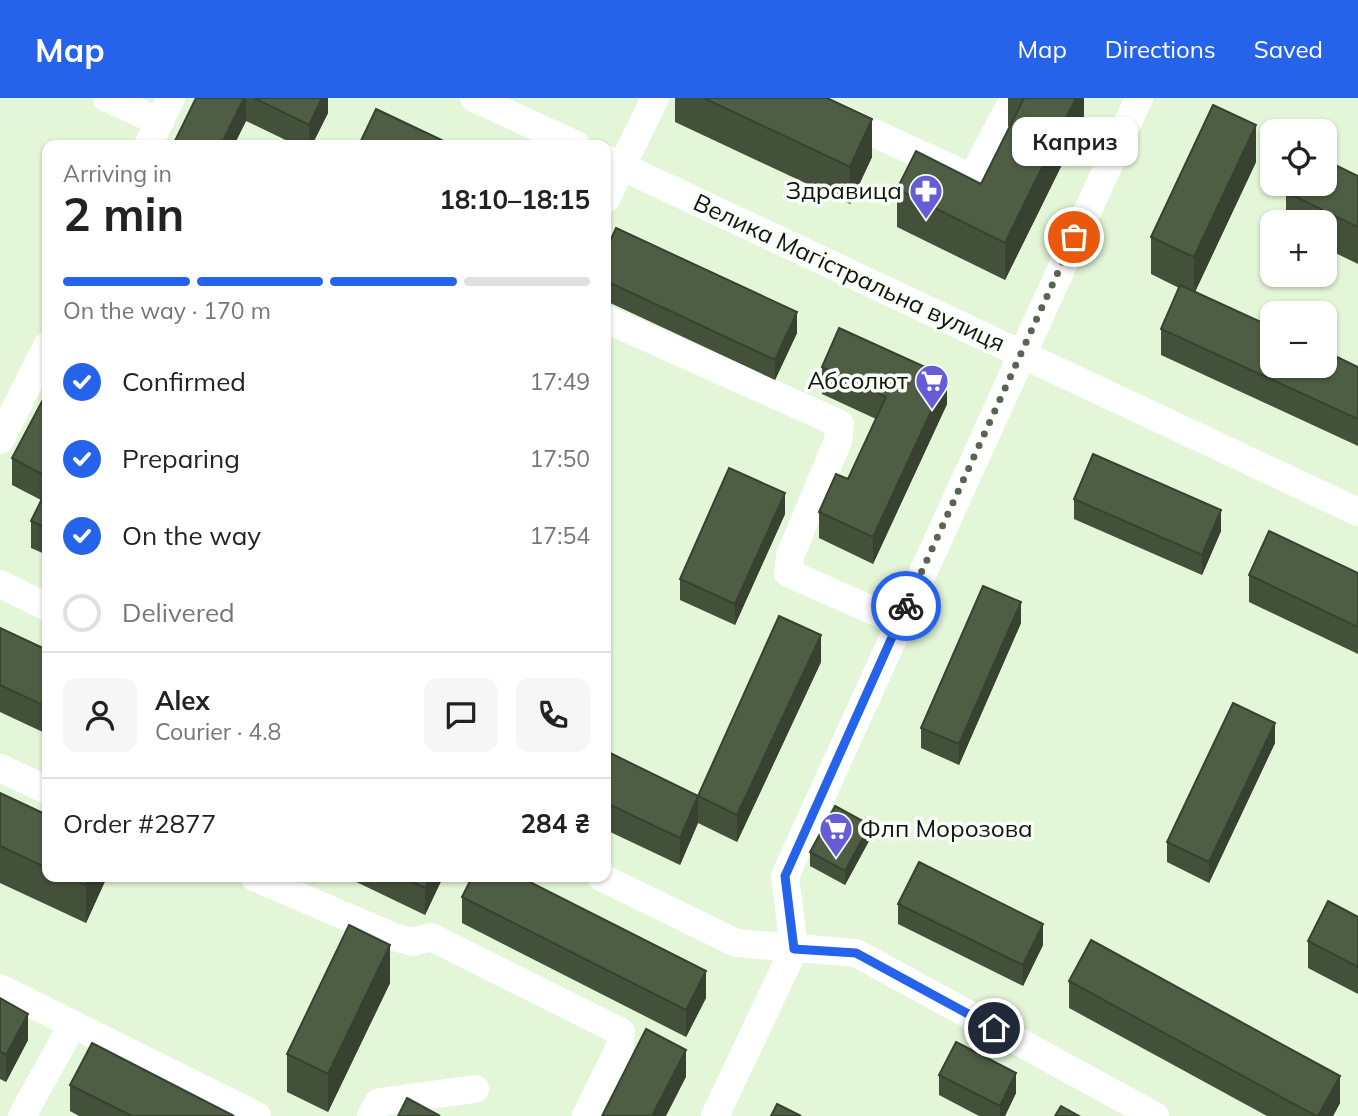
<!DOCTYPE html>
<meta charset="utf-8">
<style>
:root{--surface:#fff;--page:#f6f6f6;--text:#222;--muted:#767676;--line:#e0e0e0;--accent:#2563eb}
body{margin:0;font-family:Mulish,sans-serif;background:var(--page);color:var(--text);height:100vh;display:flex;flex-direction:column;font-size:26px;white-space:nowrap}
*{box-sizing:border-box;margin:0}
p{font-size:23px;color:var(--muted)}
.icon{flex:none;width:38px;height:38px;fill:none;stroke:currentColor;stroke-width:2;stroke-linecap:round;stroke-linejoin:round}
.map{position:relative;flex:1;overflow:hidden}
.drawer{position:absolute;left:42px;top:42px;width:569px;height:742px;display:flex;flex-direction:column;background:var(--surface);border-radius:14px;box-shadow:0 2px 5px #0004}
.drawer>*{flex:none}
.tools{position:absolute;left:1260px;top:21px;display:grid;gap:14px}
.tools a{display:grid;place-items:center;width:77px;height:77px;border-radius:14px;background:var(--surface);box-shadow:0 2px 5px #0004;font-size:35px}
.pin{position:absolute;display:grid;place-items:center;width:60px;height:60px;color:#fff;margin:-30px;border:4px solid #fff;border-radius:50%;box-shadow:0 2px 7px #0007}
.courier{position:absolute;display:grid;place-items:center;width:70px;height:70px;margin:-35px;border:5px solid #2563eb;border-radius:50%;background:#fff;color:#222;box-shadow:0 2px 9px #0007}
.bubble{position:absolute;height:49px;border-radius:14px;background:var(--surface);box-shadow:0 2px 5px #0004;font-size:23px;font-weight:700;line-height:49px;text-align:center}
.headline em{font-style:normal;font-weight:700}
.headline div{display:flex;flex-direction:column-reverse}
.headline{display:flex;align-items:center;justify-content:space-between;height:119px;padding:0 21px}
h1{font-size:46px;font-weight:700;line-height:52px}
.bar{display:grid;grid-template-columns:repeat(4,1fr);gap:10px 7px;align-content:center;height:84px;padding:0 21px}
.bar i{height:9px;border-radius:5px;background:var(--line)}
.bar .current{background:var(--accent)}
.bar p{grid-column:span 4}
.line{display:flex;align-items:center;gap:18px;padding:0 21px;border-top:2px solid var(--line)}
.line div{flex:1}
.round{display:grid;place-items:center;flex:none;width:74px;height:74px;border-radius:14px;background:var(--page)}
ol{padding:0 21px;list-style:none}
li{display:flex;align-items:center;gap:21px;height:77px}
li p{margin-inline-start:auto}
li .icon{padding:7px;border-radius:50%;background:var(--accent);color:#fff;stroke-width:4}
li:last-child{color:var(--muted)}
li i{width:38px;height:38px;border:4px solid var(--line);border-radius:50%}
header{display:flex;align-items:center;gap:42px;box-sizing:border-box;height:98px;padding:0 35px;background:var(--accent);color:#fff}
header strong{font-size:33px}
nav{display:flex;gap:38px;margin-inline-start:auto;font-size:24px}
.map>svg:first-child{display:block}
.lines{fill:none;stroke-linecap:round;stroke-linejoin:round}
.minor{stroke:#fff;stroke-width:28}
.wall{fill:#43513a}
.shaded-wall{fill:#374230}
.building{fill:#4e5e44;stroke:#374230;stroke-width:2}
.done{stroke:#5a6453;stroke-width:7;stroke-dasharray:0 12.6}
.route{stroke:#2563eb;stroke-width:9}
.labels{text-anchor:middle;stroke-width:7;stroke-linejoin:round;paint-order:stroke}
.poi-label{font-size:24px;fill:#0f150b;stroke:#fafef8;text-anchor:end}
.street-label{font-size:24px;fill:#0f150b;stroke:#fafef8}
</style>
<header>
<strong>Map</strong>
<nav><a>Map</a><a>Directions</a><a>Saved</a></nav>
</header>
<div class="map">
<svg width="1358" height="1018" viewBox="0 0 1358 1018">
<rect width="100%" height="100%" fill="#e4f6d8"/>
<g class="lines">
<path class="minor" d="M107 0 160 24
M474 0 576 47
M797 0 972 80 1014 0
M148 47 171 0
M606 61 1358 414
M606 101 655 0
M606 221 840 326 838 343 790 458 788 475 899 524
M0 342 47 248
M0 486 47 509
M0 670 47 692
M254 779 394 839 413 844 431 839 621 934 619 951 586 1018
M601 779 736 845 856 855 1155 1018
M0 890 257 1018
M22 1018 73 926
M371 1018 379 1004 475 991
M715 1018 794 851 785 778 1139 0"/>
</g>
<path class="wall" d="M196 0H328V15L312 47H296L246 23 234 47H173Z
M675 0H827L872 59 850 106 675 24Z
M1008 0H1084V22L1005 182 897 129V91L981 86 1009 29 1008 28Z
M1256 64 1195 194 1358 269V348L1161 257V231L1179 190 1151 176V139Z
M1358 78V166L1325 150V124H1286V94Z
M606 152 797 235 775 282 606 203Z
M822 269 947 306 873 466 819 440V414L848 381 876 321 822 296Z
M47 294V457L31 450V423L41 402 12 387V360Z
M1074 401 1221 433 1202 477 1074 421Z
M785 416 735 527 680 502V481Z
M1358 475V556L1249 504V477Z
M1021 525 959 667 921 650V630Z
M0 530 47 552V636L0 614Z
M821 564 737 744 698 725V698Z
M1275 645 1209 785 1167 764V744Z
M606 653 698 725 680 767 606 732Z
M0 695 47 717V779H106V781L86 825 0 785Z
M870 741 845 787 810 768V754Z
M346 779H443L425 817Z
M462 799 706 900 686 939 462 825Z
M898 806 1043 847 1023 888 898 826Z
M1358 819V896L1308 870V843Z
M1069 883 1340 1005 1333 1018H1267L1069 910Z
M390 885 328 1014 287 994V956Z
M0 900 28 942 6 984 0 981Z
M939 977 1016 995 1005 1018H979L939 997Z
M70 987 234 1018H79L70 1013Z"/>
<path class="shaded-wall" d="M244 0H246V23L234 47H221Z
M322 0H328V15L312 47H309V27Z
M1076 0H1084V22L1005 182V145Z
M872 21V59L850 106V69Z
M1256 27V64L1194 196V159Z
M797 214V235L775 282V262Z
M947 279V306L873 466V439Z
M785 395V416L735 527V506Z
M1221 412V433L1202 477V457Z
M1021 504V525L959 667V646Z
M821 537V564L737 744V717Z
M1275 625V645L1209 785V764Z
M698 698V725L680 767V740Z
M870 727V741L845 787V773Z
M89 779H106V781L86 825V787Z
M431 779H443L425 817V790Z
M1043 826V847L1023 888V867Z
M390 847V885L328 1014V976Z
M706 873V900L686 939V912Z
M28 916V942L6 984V957Z
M686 952V979L666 1018H652Z
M1016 975V995L1005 1018H1000V1008Z
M1340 978V1005L1333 1018H1318Z"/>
<path class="building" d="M196 0H244L221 47H173Z
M254 0H322L309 27Z
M704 0H827L872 21 850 69Z
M1024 0H1076L1005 145 897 91 916 53 981 86Z
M1213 7 1256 27 1194 159 1151 139Z
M376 11 452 47H359Z
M1325 62 1358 78V129L1286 94 1290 86H1325Z
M616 130 797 214 775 262 606 183V152Z
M1180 187 1272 229V268H1325V253L1358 269V321L1161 231Z
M839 230 947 279 873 439 819 414 836 376 848 381 886 299 822 269Z
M47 294V379L12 360Z
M1093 356 1221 412 1202 457 1074 401Z
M729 370 785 395 735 506 680 481Z
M47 391V430L31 423Z
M1269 433 1358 475V529L1249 477Z
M983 488 1021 504 959 646 921 630Z
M779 518 821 537 737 717 698 698Z
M0 530 47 552V609L0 587Z
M1233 605 1275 625 1209 764 1167 744Z
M606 653 698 698 680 740 606 705Z
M0 695 47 717V770L0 748Z
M835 708 870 727 845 773 810 754Z
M919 764 1043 826 1023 867 898 806Z
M67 779H89L86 787Z
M402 779H431L425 790Z
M472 779H520L706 873 686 912 462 799Z
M1328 803 1358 819V869L1308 843Z
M349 827 390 847 328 976 287 956Z
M1091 842 1340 978 1318 1018H1316L1069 883Z
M0 900 28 916 6 957 0 954Z
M646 931 686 952 652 1018H602Z
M956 944 1016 975 1000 1008 939 977Z
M92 945 234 1018H132L70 987Z
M407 1000 440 1018H398Z
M777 1006 801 1018H771Z
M1061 1008 1079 1018H1055Z"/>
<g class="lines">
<path class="done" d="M906 508 1074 139"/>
<path class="route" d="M906 508 785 778 794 851 856 855 994 930"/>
</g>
<defs>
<symbol id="pharmacy-pin" viewBox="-11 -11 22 30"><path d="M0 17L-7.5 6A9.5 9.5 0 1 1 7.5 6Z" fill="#645dd6" stroke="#fafef8"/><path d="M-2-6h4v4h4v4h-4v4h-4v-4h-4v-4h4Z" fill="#fff"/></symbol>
<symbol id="supermarket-pin" viewBox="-11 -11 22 30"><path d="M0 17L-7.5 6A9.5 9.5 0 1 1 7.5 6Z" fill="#645dd6" stroke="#fafef8"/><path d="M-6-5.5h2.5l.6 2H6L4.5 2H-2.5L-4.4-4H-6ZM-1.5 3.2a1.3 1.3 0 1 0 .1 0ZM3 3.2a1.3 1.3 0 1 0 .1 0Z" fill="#fff"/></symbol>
</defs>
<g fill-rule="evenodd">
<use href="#pharmacy-pin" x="907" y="74" width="38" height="52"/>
<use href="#supermarket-pin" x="913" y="264" width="38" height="52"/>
<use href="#supermarket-pin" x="817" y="712" width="38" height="52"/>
</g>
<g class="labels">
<g class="poi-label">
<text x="902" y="101">Здравица</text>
<text x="908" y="291">Абсолют</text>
<text x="860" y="739" text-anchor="start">Флп Морозова</text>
</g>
<g class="street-label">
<text transform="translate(849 175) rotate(25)" y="8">Велика Магістральна вулиця</text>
</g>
</g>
</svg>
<div class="tools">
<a><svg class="icon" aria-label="locate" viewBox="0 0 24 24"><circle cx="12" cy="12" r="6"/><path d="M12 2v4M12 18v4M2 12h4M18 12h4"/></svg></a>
<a>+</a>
<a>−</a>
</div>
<div class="pin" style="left:1074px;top:139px;background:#ea580c"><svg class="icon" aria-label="bag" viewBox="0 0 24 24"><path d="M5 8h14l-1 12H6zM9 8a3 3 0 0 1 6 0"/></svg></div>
<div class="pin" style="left:994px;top:930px;background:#1f2937"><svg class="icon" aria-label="home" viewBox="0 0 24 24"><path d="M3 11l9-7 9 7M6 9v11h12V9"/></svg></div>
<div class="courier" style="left:906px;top:508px"><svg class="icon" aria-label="bike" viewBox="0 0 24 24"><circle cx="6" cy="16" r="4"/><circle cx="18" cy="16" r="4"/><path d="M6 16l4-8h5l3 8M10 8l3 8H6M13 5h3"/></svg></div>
<div class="bubble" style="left:1012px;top:19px;width:126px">Каприз</div>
<section class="drawer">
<div class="headline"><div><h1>2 min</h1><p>Arriving in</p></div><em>18:10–18:15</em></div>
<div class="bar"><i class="current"></i><i class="current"></i><i class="current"></i><i></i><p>On the way · 170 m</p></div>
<ol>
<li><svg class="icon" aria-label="check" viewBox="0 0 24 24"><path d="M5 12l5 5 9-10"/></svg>Confirmed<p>17:49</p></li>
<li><svg class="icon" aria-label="check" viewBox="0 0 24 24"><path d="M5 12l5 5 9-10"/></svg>Preparing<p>17:50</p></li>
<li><svg class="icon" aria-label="check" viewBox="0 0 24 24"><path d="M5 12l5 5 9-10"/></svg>On the way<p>17:54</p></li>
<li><i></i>Delivered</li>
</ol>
<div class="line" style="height:126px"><a class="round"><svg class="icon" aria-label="person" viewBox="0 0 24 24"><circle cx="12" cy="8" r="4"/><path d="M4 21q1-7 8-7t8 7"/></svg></a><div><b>Alex</b><p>Courier · 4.8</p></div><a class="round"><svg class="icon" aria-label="chat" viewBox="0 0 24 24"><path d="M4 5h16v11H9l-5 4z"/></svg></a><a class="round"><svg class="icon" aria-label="phone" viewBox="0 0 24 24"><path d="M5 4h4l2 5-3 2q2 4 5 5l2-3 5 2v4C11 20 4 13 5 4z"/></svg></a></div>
<div class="line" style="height:91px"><div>Order #2877</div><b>284 ₴</b></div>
</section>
</div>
